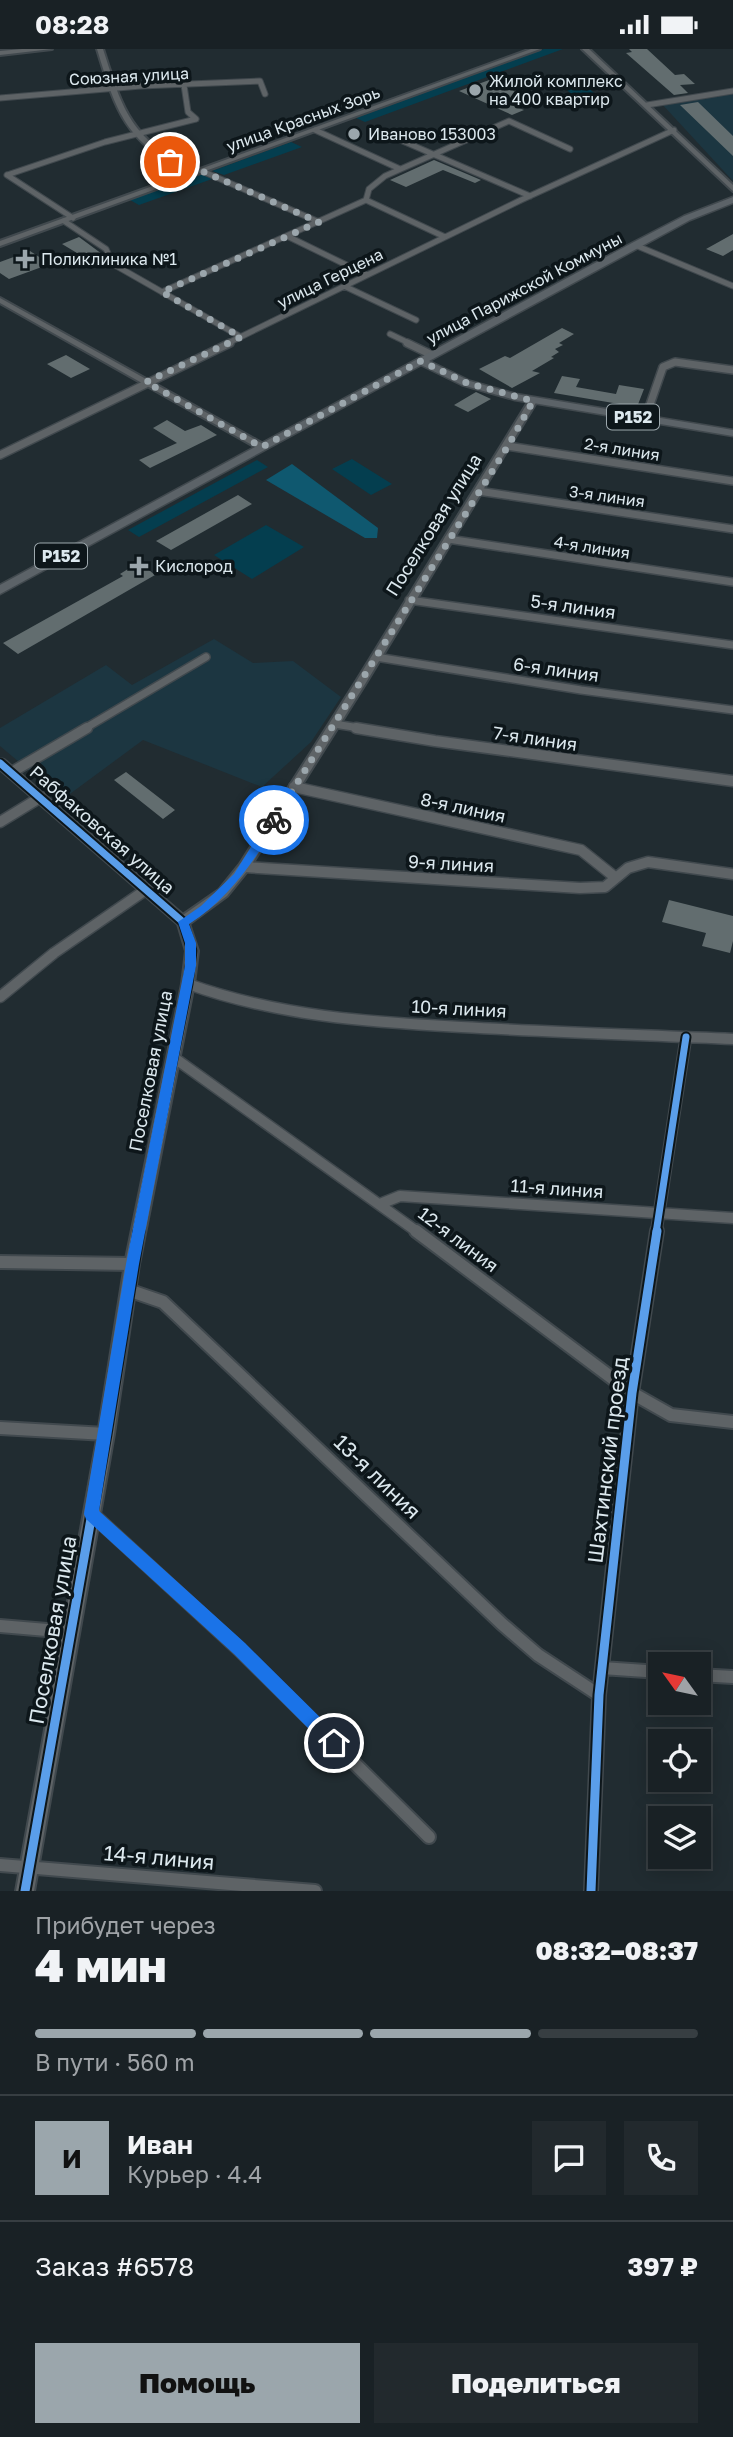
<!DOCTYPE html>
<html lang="ru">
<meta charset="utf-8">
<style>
:root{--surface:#192125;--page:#22292d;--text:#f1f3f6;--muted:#9fa3a7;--line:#373e42;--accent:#9ba6ac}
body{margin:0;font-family:"Golos Text",sans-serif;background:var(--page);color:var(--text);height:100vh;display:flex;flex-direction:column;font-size:26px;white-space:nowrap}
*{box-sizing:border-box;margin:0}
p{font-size:23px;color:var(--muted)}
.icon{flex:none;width:38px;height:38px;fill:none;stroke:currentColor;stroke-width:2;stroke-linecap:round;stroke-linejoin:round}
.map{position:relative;height:1842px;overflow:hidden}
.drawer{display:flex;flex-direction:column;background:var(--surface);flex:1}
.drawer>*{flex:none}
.needle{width:46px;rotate:303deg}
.fabs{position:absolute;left:648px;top:1603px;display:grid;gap:14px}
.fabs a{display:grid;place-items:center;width:63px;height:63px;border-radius:0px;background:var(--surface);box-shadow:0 4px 18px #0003,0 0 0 2px var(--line);font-size:35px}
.pin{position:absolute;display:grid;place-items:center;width:60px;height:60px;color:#fff;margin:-30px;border:4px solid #fff;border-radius:50%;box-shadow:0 2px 7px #0007}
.courier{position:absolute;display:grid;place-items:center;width:70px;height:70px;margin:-35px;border:5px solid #1a73e8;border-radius:50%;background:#fff;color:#222;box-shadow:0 2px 9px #0007}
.headline em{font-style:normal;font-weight:800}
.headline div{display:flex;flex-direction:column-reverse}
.headline{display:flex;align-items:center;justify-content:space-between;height:119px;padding:0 35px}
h1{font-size:46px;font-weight:800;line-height:52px}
.bar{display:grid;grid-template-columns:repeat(4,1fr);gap:10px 7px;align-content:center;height:84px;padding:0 35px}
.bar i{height:9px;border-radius:5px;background:var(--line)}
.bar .selected{background:var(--accent)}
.bar p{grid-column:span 4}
.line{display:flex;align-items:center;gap:18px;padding:0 35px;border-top:2px solid var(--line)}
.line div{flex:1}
.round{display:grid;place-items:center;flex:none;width:74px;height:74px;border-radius:0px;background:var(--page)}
.cta{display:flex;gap:14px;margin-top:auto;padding:14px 35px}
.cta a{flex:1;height:80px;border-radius:0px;background:var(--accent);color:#111;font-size:28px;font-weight:800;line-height:80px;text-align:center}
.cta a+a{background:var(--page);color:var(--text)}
.status{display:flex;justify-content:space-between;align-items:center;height:49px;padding:0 35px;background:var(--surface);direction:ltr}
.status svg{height:19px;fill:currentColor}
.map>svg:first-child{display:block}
.built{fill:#1c3641}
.green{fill:#043e4f}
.forest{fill:#0f586f}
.building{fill:#626d6f}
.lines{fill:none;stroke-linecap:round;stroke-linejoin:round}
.minor-far3-casing{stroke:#41494e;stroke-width:7}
.minor-far2-casing{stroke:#41494e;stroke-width:10}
.minor-far1-casing{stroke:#41494e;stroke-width:13}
.minor-casing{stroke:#41494e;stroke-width:16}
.tertiary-casing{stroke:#41494e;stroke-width:4}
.secondary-casing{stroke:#41494e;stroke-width:4}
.primary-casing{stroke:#41494e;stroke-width:3}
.minor-far3{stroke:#5e6366;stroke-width:5}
.minor-far2{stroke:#5e6366;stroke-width:7}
.minor-far1{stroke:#5e6366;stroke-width:10}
.minor{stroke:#5e6366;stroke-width:12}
.tertiary{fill:#5e6366;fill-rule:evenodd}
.secondary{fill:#606568;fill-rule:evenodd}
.primary{fill:#5c6368;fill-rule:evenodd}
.cycleway-far1-casing{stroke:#0d161a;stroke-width:11}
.cycleway-casing{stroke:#0d161a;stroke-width:13}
.cycleway-far1{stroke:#5a9eea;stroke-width:7}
.cycleway{stroke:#5a9eea;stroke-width:9}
.route{fill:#1a73e8}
.done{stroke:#9ba6ac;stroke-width:7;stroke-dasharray:0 12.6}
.poi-dot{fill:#9ba6ac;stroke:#0d161a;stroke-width:2.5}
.labels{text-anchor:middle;stroke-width:7;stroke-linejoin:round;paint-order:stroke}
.far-street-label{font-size:16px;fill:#dce8ee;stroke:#0d161a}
.far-poi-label{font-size:16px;fill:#dce8ee;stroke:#0d161a;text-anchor:start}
.shield{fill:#0d161a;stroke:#9ea9ae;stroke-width:2}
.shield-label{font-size:16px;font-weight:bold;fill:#dce8ee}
.street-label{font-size:18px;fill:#dce8ee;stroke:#0d161a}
.near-street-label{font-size:21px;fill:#dce8ee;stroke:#0d161a}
</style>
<div class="status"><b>08:28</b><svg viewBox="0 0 49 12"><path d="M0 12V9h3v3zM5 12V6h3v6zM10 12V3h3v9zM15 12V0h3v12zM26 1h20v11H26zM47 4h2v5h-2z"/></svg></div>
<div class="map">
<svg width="733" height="1842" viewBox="0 0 733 1842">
<rect width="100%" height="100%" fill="#212c31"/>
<path class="built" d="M733 41V132L661 54Z
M214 590 253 614 293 612 341 648 311 693 262 738 143 691 63 750 0 697V679L106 616 132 636Z"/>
<path class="green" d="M544 0H563L365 73 356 69Z
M586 37 608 56 606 58 586 59 567 41Z
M291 93 302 98 224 126 212 122Z
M203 124 212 130 139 156 130 151Z
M352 410 392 435 371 446 332 420Z
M257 411 268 418 139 488 128 481Z
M266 476 304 498 252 530 214 506Z"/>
<path class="forest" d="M292 415 378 479 377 489H365L266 431Z"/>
<path class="building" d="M629 0H647L675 26 684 25 695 35 680 36 688 44 674 46 626 4 632 3Z
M492 30 530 47 509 55 524 61 512 66 459 42Z
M698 53 733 87V107L680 56Z
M434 111 481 131 475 134 443 121 406 138 390 131Z
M733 185V201L723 207 706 200Z
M79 188 102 205 104 208 92 213 62 195Z
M30 202 50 215 9 230 0 224V213Z
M562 279 574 285 559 294 563 296 555 300 559 303 551 308 554 309 532 322 540 324 512 339 479 320 505 307 510 309Z
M66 306 90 320 71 329 47 315Z
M562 327 580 330 576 338 616 345 619 336 644 340 637 358 554 344Z
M476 343 491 350 468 363 454 356Z
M167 371 185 382 201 376 217 386 150 419 139 411 177 394 153 379Z
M238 446 252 455 171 501 156 492Z
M139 513 155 526 18 605 3 594 123 527 120 525Z
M126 723 175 761 163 770 114 731Z
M669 851 733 867V892L730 904 702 897 706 884 662 873Z"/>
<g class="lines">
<defs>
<path id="minor-far3" d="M184 36 188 63 196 70
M0 49 141 37 260 32 265 45
M647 56 733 42
M315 81 400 120
M398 90 530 147
M202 122 319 173
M7 126 105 93 196 70
M7 126 73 169
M366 151 369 140 385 127 509 72 570 100
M366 151 445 188
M64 172 106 200 113 215 241 288
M287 187 367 226
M635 196 733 237
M344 237 416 271
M162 243 366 151
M390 285 411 295
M226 295 521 151 674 81"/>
<path id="minor-far2" d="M407 294 432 306
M645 370 663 318 675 313 733 321
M507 397 733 432
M0 406 230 294
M478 442 733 480
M448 490 733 533
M409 551 733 596
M376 608 581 641 733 661
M334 675 366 680
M84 680 206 608"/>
<path id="minor-far1" d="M356 679 435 692 733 732
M12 723 87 679
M294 738 581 801 616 829
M0 773 41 748
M244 818 580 839 605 838 628 819 648 813 733 825
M188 935C277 967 368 973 461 978 552 983 642 986 733 990
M0 948 54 904 147 840
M173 1008 419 1184
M380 1155 400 1147 733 1169
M656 1184 686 988"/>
<path id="minor" d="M416 1182 632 1344 671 1366 733 1373
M0 1213 132 1215
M128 1241 163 1253 502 1575 538 1606 599 1646
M0 1379 106 1385
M92 1465 239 1600 429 1788
M0 1577 70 1583
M602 1619 660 1623
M698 1626 733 1628
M0 1816 315 1842
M591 1842 599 1646 632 1344 657 1182"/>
<path id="tertiary" d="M97 0H103C124 66 131 86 192 123L531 0H540L0 197V192L186 125C125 89 117 66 97 0Z
M582 0H589L733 136V142Z
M0 249 265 396 266 398 259 400 0 254Z
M530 350 537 352 367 632 248 821 227 847 189 875 198 902 194 935 139 1215 114 1385 34 1842H16L98 1385 125 1215 182 935 186 902 178 875 0 720V710L4 711 183 866 219 841 240 815 357 631Z"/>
<path id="secondary" d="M22 0H52L0 6V2Z"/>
<path id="primary" d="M733 148V154L690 171 429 312 470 332 516 345 733 381V387L515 351 462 336 421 316 0 545V536L632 194 684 167Z"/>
</defs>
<use href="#minor-far3" class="minor-far3-casing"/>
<use href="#minor-far2" class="minor-far2-casing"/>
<use href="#minor-far1" class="minor-far1-casing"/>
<use href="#minor" class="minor-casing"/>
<use href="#tertiary" class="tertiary-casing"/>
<use href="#secondary" class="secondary-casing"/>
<use href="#primary" class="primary-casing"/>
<use href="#minor-far3" class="minor-far3"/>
<use href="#minor-far2" class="minor-far2"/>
<use href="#minor-far1" class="minor-far1"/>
<use href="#minor" class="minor"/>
<use href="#tertiary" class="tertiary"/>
<use href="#secondary" class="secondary"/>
<use href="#primary" class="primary"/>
<defs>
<path id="cycleway-far1" d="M0 714 183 873 192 902 188 935 138 1184
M656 1184 686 988"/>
<path id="cycleway" d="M25 1842 106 1385 139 1182
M591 1842 599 1646 632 1344 657 1182"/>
</defs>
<use href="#cycleway-far1" class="cycleway-far1-casing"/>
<use href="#cycleway" class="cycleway-casing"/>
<use href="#cycleway-far1" class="cycleway-far1"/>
<use href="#cycleway" class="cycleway"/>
</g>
<path class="route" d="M274 767 279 771C254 812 230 849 189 875L196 894V917L139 1215 99 1462 245 1594 340 1688 342 1694 340 1700 334 1702 329 1700 234 1605 86 1470 84 1465 126 1215 185 917V894L178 873 201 857 234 825 270 768Z"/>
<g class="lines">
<path class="done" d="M170 113 191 125 202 122 319 173 162 243 241 288 146 333 262 398 421 312 467 334 533 352 508 397 274 771"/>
</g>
<g class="poi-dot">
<circle cx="475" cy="41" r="7"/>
<circle cx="354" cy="85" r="7"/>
<path d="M21.5 199.5h7v7h7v7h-7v7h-7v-7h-7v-7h7z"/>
<path d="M135.5 506.5h7v7h7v7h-7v7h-7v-7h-7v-7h7z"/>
</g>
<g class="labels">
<g class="far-street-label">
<text transform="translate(129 27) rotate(-3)" y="6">Союзная улица</text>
<text transform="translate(303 70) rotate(-20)" y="6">улица Красных Зорь</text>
<text transform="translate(330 229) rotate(-26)" y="6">улица Герцена</text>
<text transform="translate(524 239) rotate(-28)" y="6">улица Парижской Коммуны</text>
<text transform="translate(622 400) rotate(9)" y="6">2-я линия</text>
<text transform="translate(607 447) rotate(8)" y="6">3-я линия</text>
<text transform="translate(592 498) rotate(9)" y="6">4-я линия</text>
</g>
<g class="far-poi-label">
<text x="489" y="38">Жилой комплекс<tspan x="489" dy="18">на 400 квартир</tspan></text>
<text x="368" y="91">Иваново 153003</text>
<text x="41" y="216">Поликлиника №1</text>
<text x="155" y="523">Кислород</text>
</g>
<g class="shield">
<rect x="607" y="355.5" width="52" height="25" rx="5"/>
<rect x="35" y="494.5" width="52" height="25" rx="5"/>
</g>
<g class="shield-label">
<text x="633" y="374">Р152</text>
<text x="61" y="513">Р152</text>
</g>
<g class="street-label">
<text transform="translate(434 476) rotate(-58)" y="6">Поселковая улица</text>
<text transform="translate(573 558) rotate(8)" y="6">5-я линия</text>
<text transform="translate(556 621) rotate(8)" y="6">6-я линия</text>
<text transform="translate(535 690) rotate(8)" y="6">7-я линия</text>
<text transform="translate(463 759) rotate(12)" y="6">8-я линия</text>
<text transform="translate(102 781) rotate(41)" y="6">Рабфаковская улица</text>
<text transform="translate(451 815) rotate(3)" y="6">9-я линия</text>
<text transform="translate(459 960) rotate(3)" y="6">10-я линия</text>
<text transform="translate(151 1022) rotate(-79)" y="6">Поселковая улица</text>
<text transform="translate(557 1140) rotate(4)" y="6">11-я линия</text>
<text transform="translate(458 1191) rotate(37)" y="6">12-я линия</text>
</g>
<g class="near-street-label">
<text transform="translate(608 1411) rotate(-83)" y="7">Шахтинский проезд</text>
<text transform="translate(377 1428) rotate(44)" y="7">13-я линия</text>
<text transform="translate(53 1581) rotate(-80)" y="7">Поселковая улица</text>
<text transform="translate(159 1809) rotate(5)" y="7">14-я линия</text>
</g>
</g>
</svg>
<div class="fabs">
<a><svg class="needle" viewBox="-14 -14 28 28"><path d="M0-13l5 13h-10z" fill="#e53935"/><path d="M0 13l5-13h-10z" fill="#9fa3a7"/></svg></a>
<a><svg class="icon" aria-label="locate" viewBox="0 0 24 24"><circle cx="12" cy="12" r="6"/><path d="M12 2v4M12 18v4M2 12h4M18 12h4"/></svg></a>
<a><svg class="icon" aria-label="layers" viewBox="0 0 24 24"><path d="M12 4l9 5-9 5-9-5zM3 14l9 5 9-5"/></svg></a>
</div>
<div class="pin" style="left:170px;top:113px;background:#ea580c"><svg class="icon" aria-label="bag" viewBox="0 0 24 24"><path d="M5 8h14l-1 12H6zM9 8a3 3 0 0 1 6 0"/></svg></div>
<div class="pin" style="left:334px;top:1694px;background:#1f2937"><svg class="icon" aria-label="home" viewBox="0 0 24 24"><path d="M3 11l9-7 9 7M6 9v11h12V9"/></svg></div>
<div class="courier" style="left:274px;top:771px"><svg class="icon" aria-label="bike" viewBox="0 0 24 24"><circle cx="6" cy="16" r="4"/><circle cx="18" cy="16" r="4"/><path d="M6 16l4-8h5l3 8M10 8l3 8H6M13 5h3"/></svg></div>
</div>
<section class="drawer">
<div class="headline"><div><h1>4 мин</h1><p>Прибудет через</p></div><em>08:32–08:37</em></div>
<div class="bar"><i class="selected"></i><i class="selected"></i><i class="selected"></i><i></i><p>В пути · 560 m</p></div>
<div class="line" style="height:126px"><b class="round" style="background:var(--accent);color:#111">И</b><div><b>Иван</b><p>Курьер · 4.4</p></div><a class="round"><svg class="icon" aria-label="chat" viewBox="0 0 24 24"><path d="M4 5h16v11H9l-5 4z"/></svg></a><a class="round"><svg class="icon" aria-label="phone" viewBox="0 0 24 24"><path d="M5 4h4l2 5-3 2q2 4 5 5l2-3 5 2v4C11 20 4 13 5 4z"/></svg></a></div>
<div class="line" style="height:91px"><div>Заказ #6578</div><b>397 ₽</b></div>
<div class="cta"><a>Помощь</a><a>Поделиться</a></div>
</section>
